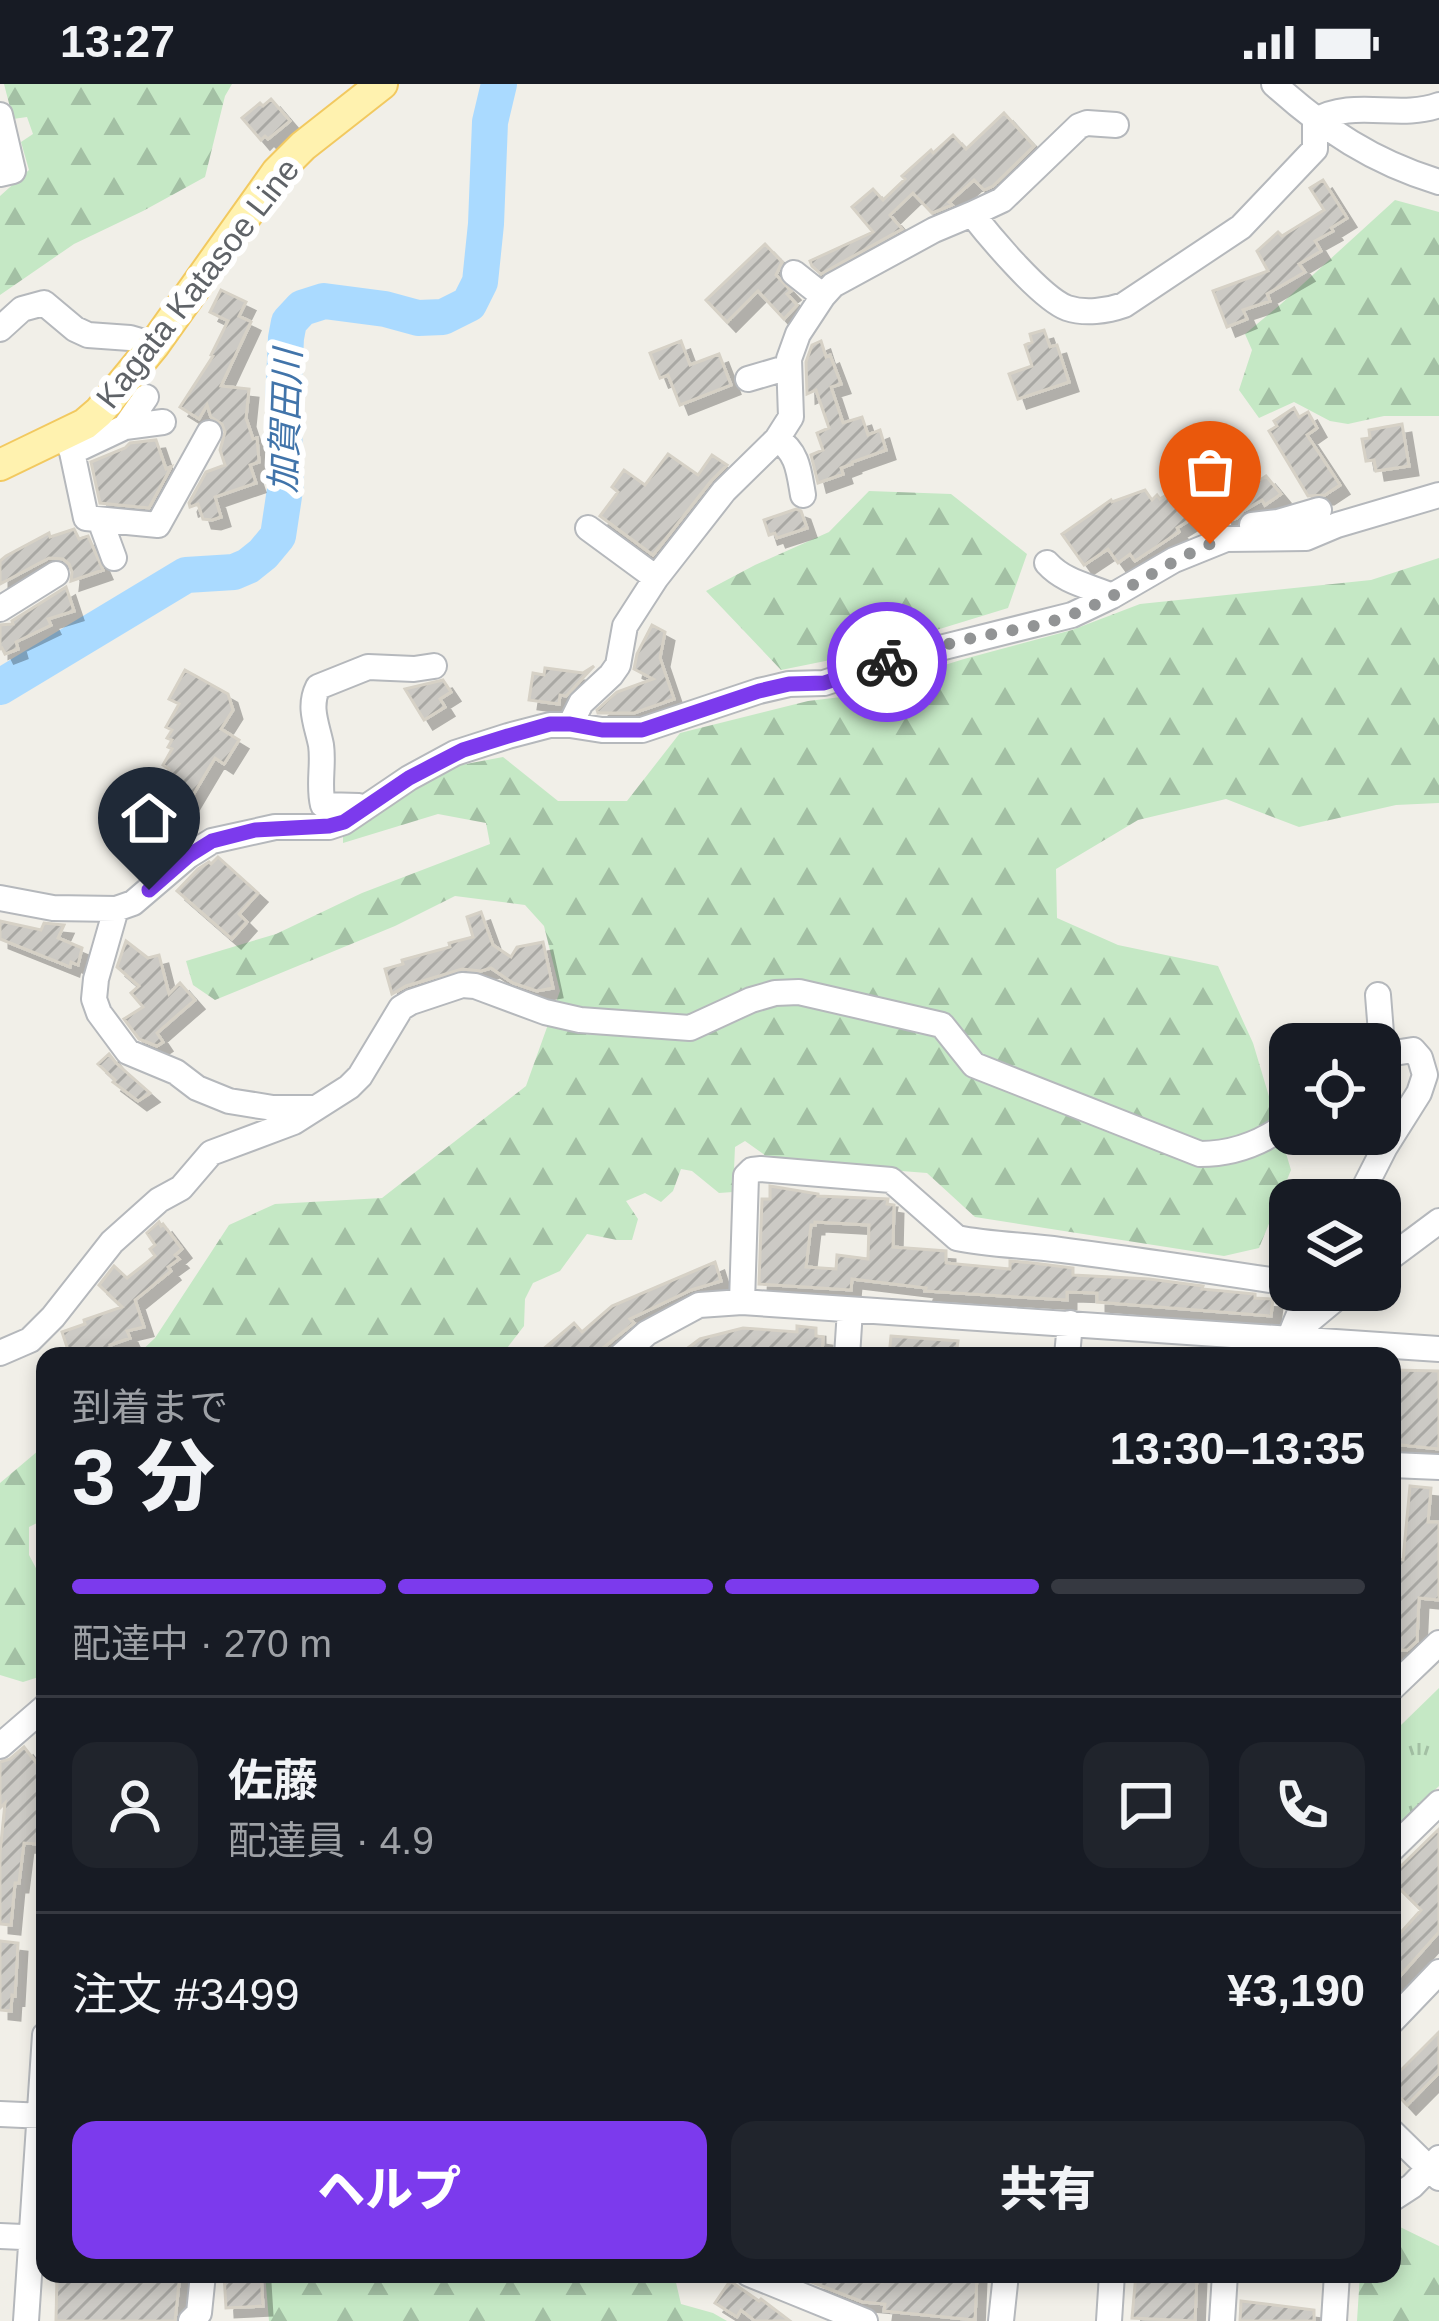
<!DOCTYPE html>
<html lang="ja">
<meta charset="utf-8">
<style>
:root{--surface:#171b24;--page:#20242c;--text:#f1f3f6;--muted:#9ea1a6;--line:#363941;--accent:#7c3aed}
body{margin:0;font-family:Arial,"Noto Sans JP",sans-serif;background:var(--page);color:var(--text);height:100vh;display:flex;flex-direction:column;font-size:45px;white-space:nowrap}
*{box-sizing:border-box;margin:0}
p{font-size:39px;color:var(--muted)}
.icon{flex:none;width:66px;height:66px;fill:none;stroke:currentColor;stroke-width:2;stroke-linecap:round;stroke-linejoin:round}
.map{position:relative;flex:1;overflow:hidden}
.details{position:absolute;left:36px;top:1263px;width:1365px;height:936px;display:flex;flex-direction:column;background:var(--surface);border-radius:24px;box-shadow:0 6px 18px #0003}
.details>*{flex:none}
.controls{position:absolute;left:1269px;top:939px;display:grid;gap:24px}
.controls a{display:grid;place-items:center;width:132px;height:132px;border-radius:24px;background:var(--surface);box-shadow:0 6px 18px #0003;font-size:60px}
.pin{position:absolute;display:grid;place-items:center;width:102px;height:102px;color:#fff;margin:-123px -51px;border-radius:50% 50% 50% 0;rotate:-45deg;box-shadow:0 0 12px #0007}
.pin .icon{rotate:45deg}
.courier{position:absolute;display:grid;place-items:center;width:120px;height:120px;margin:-60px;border:9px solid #7c3aed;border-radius:50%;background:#fff;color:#222;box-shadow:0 3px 15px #0007}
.overview em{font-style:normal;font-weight:800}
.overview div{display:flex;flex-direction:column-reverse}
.overview{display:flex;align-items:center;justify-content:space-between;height:204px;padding:0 36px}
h1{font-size:78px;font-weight:800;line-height:90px}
.bar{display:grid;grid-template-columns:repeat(4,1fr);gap:18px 12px;align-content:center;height:144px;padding:0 36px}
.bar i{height:15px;border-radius:9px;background:var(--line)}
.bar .on{background:var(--accent)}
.bar p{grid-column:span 4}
.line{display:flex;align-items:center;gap:30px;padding:0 36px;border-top:3px solid var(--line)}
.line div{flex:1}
.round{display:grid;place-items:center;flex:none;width:126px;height:126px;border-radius:24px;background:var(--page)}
.primary-button{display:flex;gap:24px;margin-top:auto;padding:24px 36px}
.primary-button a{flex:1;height:138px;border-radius:24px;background:var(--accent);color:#fff;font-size:48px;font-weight:800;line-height:138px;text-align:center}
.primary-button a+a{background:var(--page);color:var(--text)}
.status{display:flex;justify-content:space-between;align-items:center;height:84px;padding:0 60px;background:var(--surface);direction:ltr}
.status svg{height:33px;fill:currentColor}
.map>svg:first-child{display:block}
.forest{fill:url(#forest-firs)}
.park{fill:url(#park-tufts)}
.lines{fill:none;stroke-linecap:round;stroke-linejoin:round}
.river{stroke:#aadaff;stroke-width:36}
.building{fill:url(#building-hatch);stroke:#d6d1c6;stroke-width:3;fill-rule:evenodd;filter:url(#shadow)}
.minor-casing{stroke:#b5b8bc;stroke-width:28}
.major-casing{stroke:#f2c960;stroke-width:34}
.minor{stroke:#fff;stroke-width:24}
.major{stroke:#fff2af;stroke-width:30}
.done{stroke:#929495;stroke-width:12;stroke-dasharray:0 21.6}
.route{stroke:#7c3aed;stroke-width:15}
.labels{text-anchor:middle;stroke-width:12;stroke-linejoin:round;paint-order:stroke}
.street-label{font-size:33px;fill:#5f6368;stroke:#fff}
.water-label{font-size:36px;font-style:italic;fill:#4174aa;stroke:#fff}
</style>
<div class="status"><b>13:27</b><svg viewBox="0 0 49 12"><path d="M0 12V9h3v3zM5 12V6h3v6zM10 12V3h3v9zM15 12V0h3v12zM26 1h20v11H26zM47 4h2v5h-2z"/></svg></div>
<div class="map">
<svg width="1439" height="2237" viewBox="0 0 1439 2237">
<defs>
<pattern id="forest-firs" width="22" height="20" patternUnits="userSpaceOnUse" patternTransform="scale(3)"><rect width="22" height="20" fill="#c5e8c5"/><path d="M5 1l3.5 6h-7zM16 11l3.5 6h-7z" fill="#a3c0a4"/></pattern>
<pattern id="park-tufts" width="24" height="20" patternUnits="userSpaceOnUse" patternTransform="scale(3)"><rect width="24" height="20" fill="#c5e8c5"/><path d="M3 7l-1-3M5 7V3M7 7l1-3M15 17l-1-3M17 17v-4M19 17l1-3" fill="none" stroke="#a3c0a4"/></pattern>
<pattern id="building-hatch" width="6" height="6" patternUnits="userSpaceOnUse" patternTransform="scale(3)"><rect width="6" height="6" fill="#cccac5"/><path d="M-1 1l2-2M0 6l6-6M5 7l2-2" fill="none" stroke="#a9a8a4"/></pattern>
<filter id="shadow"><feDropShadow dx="9" dy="9" stdDeviation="0" flood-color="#0004"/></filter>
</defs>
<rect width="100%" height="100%" fill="#f1efe8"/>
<path class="forest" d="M4 0H232L225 12 205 93 143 127 74 160 0 211V112L29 86 21 58 33 50 27 33 13 35Z
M1395 116 1439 128V332H1384L1348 340 1330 337 1294 318 1259 334 1239 306 1252 266 1245 250 1281 220Z
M869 407 951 410 1027 470 1008 524 855 571 781 586 706 507 755 481 829 448Z
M1439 474V719L1396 721 1299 743 1226 715 1138 736 1056 785 1057 834 1118 861 1218 882 1253 959 1291 1086 1259 1164 1224 1172 975 1133 927 1089 773 1077 745 1057 735 1063 733 1108 719 1109 692 1087 681 1085 673 1107 661 1118 645 1109 626 1117 638 1135 632 1156H617L587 1150 560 1187 533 1199 525 1215 524 1242 501 1272H136L155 1254 229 1141 275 1120 382 1114 526 1002 560 907 544 842 525 821 455 812 395 842 215 916 193 901 186 877 276 850 362 809 490 760 486 739 438 730 343 759V748L450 683 503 673 558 717H627L680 649 808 617 841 613 964 575 1072 546 1140 520 1371 496Z
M45 1361V1435L29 1443V1471L45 1501V1587L42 1592 23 1598 0 1591V1399Z
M1400 2143 1439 2162V2237H1357L1360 2190H1392V2147Z
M265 2190H674L681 2220 713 2229 727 2237H269Z"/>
<path class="park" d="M1439 1604V1702L1392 1748 1400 1642Z"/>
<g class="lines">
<path class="river" d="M0 603 186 491 234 488 248 482 263 470 278 452 286 399 283 319 286 254 289 238 302 224 324 217 385 225 418 234 443 233 469 220 480 198 486 140 490 38 499 0"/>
</g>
<path class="building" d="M271 15 290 37 268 55 265 52 261 56 242 34 260 19 263 22Z
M1004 29 1034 62 993 102 984 106 974 96 949 118 952 121 932 129 913 109 890 131 902 145 821 190 812 182 810 177 873 148 852 123 873 105 883 116 905 95 902 92 931 66 933 69 953 51 966 65Z
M1323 96 1347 134 1331 144 1333 147 1315 157 1321 167 1299 180 1305 188 1267 210 1270 217 1243 226 1247 235 1227 243 1213 207 1268 187 1257 167 1278 148 1282 152 1324 126 1310 104Z
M765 160 782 178 776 191 791 207 787 210 797 221 784 235 758 207 727 238 706 216Z
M221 206 246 218 239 232 251 238 221 302 249 305 246 334 253 355 257 354 259 378 250 381 256 399 215 413 221 433 212 436 203 435 198 420 190 423 189 419 206 388 225 381 220 366 225 348 222 340 211 333 207 321 199 335 180 323 213 272 211 271 228 237 210 228Z
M1044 246 1050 263 1057 261 1069 298 1018 315 1009 290 1032 282 1025 261 1032 258 1030 250Z
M681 257 690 281 719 270 731 301 680 321 668 291 660 294 650 269Z
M821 257 826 273 830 271 841 300 831 303 843 339 862 333 868 351 880 346 886 366 852 378V380L841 384 843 390 818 399 811 371 823 366 817 349 829 344 816 306 807 310 806 278 812 261Z
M1294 324 1299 333 1308 328 1317 344 1307 351 1340 401 1325 411 1308 412 1269 347 1277 342 1274 337Z
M1402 340 1409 382 1376 387 1374 376 1366 377 1362 355 1370 354 1369 346Z
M156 356 166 385 171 383 149 424 100 419 91 378 125 364 130 359Z
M668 370 698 391 712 371 727 381 711 397 653 471 600 432 618 408 612 403 624 386 645 401Z
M1217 379 1241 409 1266 392 1281 410 1265 421 1262 416 1243 427 1237 434 1226 438 1219 418 1177 444 1179 448 1135 477 1130 470 1118 479 1108 465 1084 481 1062 450 1111 416 1112 418 1145 406 1152 416 1157 411 1160 415Z
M796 425 801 427 807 444 777 454 775 449 769 451 764 436Z
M74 445 79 455 88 452 103 486 71 497 72 488 69 480 63 475 49 474 0 500V477L6 472 49 449 50 453Z
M66 503 74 527 48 535 51 541 16 558 18 565 5 570 2 564 0 565V541L13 540 12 537Z
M652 541 665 548 660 574 674 615 634 629H598L597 626 617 608 653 595 634 585 637 570Z
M594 582 566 612 560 611 559 620 529 616 533 589 544 591 545 584 583 589Z
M185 586 228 610 233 626 221 645 239 656 224 680 215 674 174 743 147 726 169 691 167 690 169 685 163 681 172 665 168 663 172 656 167 654 172 646 166 643 179 620 169 615Z
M443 596 451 608 440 615 445 623 424 636 405 605Z
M218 773 258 809 239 830 247 838 232 855 177 807 198 785 209 778 211 780Z
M481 828 493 861 511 873 517 863 543 858 553 904 537 907 513 899 491 884 481 887 462 885 406 902 392 910 385 885 403 880 402 876 450 863 449 859 473 853 467 833Z
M0 837 41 846 44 839 64 841 58 854 82 864 78 881 71 878 70 883 0 855Z
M126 857 148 874 159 871 169 910 180 899 195 916 157 949 163 958 157 962 139 955 124 935 143 923 131 909 139 902 117 883Z
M109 970 116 979 150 1009 138 1017 113 998 115 996 98 980Z
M770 1102 818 1110V1112L888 1115 887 1120 894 1121 893 1163 946 1167V1179L1010 1185V1177L1033 1179 1073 1184V1191L1149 1195 1203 1202 1202 1205 1255 1210V1214L1273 1215 1271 1232 1097 1218V1209L1067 1208V1216L925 1207 926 1204 852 1195 851 1206 759 1200 762 1115H770ZM815 1138 869 1141 868 1175 837 1171 836 1185 806 1183 811 1141H815Z
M159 1138 161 1142 163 1140 182 1165 175 1171 179 1175 168 1183 171 1187 135 1216 144 1243 127 1247 130 1254 110 1261 112 1267 96 1272H70L62 1248 85 1240 84 1236 122 1223 99 1201 114 1182 127 1194 155 1172 150 1165 155 1161 147 1149Z
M715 1178 721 1197 691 1206 630 1235 634 1239 593 1272H535L574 1239 582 1248 612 1222Z
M797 1242 816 1244V1252L823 1253 822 1272H677L700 1255 743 1244 797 1248Z
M891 1252 958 1257 956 1272H889Z
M1392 1286 1439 1287V1365L1392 1360Z
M1410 1402 1431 1404 1428 1438H1439V1516L1419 1514 1417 1557 1407 1566H1392L1394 1505 1398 1475 1403 1476Z
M24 1663 45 1690V1722L40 1716 37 1760 24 1759 19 1799H15L11 1841 0 1840V1769L5 1719 0 1724V1678L10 1675Z
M1439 1745V1848L1392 1901V1858L1421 1826 1392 1797V1791Z
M0 1857 18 1859 15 1912 12 1911 11 1927 0 1926Z
M1439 1948V1989L1407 2021 1392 2005V1995Z
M57 2190H120V2197L151 2198V2190H180L175 2237H56Z
M224 2190H261L263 2222 226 2224Z
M882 2190H977L975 2236 884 2227 885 2220 863 2218 809 2197 882 2198Z
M1136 2190H1197L1195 2237 1132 2234Z
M730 2197 759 2217 761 2215 790 2237H755L741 2226 737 2233 715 2219Z
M1241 2217 1314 2226V2237H1240Z"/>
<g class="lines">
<defs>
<path id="minor" d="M1274 0C1325 46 1373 78 1439 98
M0 31 13 87 0 90
M972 130 1002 116 1079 42 1087 39 1116 41
M794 189 823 212
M0 245 22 225 44 219 75 245 88 251 130 254 154 261
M748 295 789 283
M125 343 146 313
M64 351 72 368 86 434 158 441 209 349
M777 355C798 368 799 388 803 411
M72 368 125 343 163 338
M100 436 114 474
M1252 441 1278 438 1319 426
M588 444 656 494
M1047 479C1064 498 1089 502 1112 512
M0 525 56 490
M570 641 581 619 611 591 618 581 625 542 656 494 724 407 777 355 791 333 789 275 798 250 823 212 833 201 934 146 972 130C990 153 1041 214 1067 224 1085 230 1107 227 1124 221L1241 143 1315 65V37C1352 14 1399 36 1439 21
M363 725 359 722 323 721C318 701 324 681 321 661 317 641 308 623 318 603L368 583 414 585 434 582
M0 814 53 824 116 825 133 819 188 772 212 757 275 743H329L344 738 409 694 455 669 508 652 550 641H570L602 646H642L759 607 789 600 824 599 896 575 1072 531 1112 512 1174 476 1226 455 1306 454 1337 441 1439 411
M116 825 96 895 94 915 99 929 128 968 176 988 197 1004 229 1017 273 1024H315
M1378 911 1381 949 1388 970
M1358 1116 1385 1063 1419 1009 1425 991 1420 974 1413 966 1388 970 1380 976
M1380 1181 1439 1137
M742 1218 746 1092 752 1086 761 1085 891 1096 957 1154C989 1161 1027 1161 1061 1166 1133 1175 1205 1186 1277 1197L1290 1203
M1287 1255 1346 1206
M0 1269 30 1256 53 1233 112 1158 159 1116 181 1104 211 1069 294 1038 349 1003 360 992 401 924 411 918 462 901 475 902 545 928 580 936 690 944 751 916 775 909 799 908 942 941 974 981 1200 1070C1233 1070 1264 1058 1290 1038
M621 1272 647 1249 699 1221 742 1218 1439 1265
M847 1272 850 1226
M1067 1272 1070 1239
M1286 1272C1288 1248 1302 1229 1308 1206
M1392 1381 1439 1383
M1392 1604 1439 1559
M0 1662 45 1623
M1392 1765 1439 1719
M1392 1937 1439 1888
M0 2030 45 2032
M1392 2048 1439 2094
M1392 2115 1412 2102 1439 2074
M0 2152 45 2154
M749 2190 865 2237
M26 2237 45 1951
M191 2237 199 2229 203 2190
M1001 2237 1006 2190
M1109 2237 1112 2190
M1222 2237 1225 2190
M1334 2237 1337 2190"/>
<path id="major" d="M0 381 85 340 99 328 154 261 277 88 303 62 382 0"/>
</defs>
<use href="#minor" class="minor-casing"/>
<use href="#major" class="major-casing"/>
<use href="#minor" class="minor"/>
<use href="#major" class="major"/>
</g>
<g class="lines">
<path class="done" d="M887 578C916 568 947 560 977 553 1007 547 1038 543 1068 532 1118 514 1161 481 1210 460"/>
<path class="route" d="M149 806 188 772 212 757 255 746 329 742 344 738 409 694 432 682 463 666 508 652 550 640H570L602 646H642L759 607 789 600 824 599 887 578"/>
</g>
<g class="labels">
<g class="street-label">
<text transform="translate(197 199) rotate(-52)" y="12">Kagata Katasoe Line</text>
</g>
<g class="water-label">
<text transform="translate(285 337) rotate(-88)" y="13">加賀田川</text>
</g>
</g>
</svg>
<div class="controls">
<a><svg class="icon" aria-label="locate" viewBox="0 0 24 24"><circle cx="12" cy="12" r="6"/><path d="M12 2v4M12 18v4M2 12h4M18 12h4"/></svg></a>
<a><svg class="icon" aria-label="layers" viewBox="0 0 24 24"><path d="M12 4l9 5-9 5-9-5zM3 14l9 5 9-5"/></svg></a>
</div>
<div class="pin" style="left:1210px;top:460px;background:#ea580c"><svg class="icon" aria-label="bag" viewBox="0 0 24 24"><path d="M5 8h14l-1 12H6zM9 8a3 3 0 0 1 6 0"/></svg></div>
<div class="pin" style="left:149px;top:806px;background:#1f2937"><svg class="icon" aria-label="home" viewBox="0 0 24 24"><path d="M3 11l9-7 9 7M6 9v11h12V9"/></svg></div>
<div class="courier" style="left:887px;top:578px"><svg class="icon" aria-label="bike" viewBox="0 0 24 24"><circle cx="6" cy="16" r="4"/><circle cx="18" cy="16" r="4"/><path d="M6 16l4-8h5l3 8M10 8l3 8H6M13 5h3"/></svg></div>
<section class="details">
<div class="overview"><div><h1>3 分</h1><p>到着まで</p></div><em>13:30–13:35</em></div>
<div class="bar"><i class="on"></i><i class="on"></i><i class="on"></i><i></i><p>配達中 · 270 m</p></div>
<div class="line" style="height:216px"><a class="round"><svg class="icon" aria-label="person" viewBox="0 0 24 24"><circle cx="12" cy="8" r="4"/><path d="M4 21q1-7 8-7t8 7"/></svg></a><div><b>佐藤</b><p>配達員 · 4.9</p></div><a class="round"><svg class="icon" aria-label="chat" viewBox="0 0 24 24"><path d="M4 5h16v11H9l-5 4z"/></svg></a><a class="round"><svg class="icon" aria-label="phone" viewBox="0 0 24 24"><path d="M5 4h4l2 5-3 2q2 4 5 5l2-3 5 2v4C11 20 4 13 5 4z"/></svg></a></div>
<div class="line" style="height:156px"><div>注文 #3499</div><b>¥3,190</b></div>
<div class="primary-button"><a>ヘルプ</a><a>共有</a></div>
</section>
</div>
